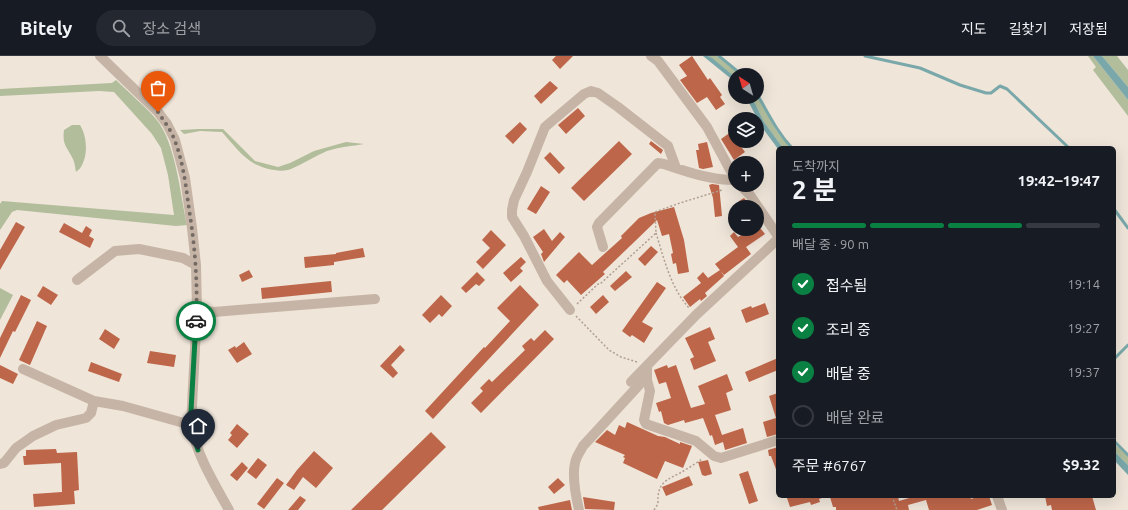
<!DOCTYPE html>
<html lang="ko">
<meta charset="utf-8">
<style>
:root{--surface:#171b24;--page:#242831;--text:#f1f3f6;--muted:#9ea1a6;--line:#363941;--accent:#0b8043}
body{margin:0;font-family:Ubuntu,"Noto Sans KR",sans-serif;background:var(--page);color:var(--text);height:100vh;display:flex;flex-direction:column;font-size:15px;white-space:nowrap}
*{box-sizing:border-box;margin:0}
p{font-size:13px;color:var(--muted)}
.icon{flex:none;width:22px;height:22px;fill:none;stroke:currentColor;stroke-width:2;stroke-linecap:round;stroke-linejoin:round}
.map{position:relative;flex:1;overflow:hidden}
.panel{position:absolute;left:776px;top:90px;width:340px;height:352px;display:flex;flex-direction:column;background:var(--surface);border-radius:6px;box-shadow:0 4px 16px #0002}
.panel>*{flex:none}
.needle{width:26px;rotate:323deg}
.tools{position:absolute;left:728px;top:12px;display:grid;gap:8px}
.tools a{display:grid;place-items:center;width:36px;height:36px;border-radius:50%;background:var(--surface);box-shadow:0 4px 16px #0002;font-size:20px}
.pin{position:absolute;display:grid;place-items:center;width:34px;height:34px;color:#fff;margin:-41px -17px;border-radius:50% 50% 50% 0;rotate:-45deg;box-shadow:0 0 4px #0007}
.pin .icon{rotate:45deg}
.courier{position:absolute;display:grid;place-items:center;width:40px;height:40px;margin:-20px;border:3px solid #0b8043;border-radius:50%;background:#fff;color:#222;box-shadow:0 1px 5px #0007}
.headline em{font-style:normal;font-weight:700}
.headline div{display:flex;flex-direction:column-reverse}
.headline{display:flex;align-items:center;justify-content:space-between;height:68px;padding:0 16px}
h1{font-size:26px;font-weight:700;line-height:30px}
.bar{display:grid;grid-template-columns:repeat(4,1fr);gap:6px 4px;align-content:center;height:48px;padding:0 16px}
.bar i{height:5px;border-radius:3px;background:var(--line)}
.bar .selected{background:var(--accent)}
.bar p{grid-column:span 4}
.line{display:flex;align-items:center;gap:10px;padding:0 16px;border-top:1px solid var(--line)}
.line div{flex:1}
ol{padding:0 16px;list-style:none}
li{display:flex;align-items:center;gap:12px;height:44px}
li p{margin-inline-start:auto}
li .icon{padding:4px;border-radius:50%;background:var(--accent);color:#fff;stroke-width:4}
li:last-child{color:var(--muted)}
li i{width:22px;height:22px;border:2px solid var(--line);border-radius:50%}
header{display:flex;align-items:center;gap:24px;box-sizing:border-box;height:56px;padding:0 20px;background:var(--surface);border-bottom:1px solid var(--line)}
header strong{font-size:19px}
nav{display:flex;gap:22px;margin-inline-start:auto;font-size:14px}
.search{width:280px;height:36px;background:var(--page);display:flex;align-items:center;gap:10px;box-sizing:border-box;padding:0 14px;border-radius:22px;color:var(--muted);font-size:15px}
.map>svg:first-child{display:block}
.green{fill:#b1bd9b}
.water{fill:#7aa8aa}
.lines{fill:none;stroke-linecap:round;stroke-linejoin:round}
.stream{stroke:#7aa8aa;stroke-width:3}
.building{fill:#bd6649}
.path{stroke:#b29f91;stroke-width:1.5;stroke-dasharray:2 2;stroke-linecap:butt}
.minor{stroke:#c6b5a6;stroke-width:10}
.done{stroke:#756b65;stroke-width:4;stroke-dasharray:0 7.2}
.route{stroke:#0b8043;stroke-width:5}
</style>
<header>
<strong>Bitely</strong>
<div class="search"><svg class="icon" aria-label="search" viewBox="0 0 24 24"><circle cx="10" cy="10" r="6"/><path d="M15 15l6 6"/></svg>장소 검색</div>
<nav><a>지도</a><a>길찾기</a><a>저장됨</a></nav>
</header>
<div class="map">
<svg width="1128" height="454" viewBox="0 0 1128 454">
<rect width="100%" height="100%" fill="#efe5d9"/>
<path class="green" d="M708 0H717L740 19H735V21Z
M1088 0H1093L1128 44V60L1093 14 1096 11Z
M1102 0H1117L1128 14V31Z
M116 24C129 37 144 49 156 63 176 87 180 138 187 169L176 170 17 154 12 156 0 174V148L2 145 174 159 168 119 161 92 152 78 114 36 99 35 0 40V33L112 27Z
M757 40 777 75 791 92H783L764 66 752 41Z
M72 69H80C87 80 88 98 82 109 81 112 78 114 76 116 75 112 75 107 73 103 67 91 62 89 64 74Z
M199 73H223L255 105 278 111 290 107 314 95 346 86 364 88C352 90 339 91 327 95 315 100 303 108 291 113 281 117 265 113 255 108 242 101 232 87 222 76L200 75 184 78 180 74Z
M0 232 13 239 0 264Z
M1114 388 1128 400V409L1114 395Z"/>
<path class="water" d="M703 0H708L712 2 735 21V26Z
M1093 0H1102L1128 31V44Z
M746 41H752L764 66 783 92H778V93L761 70Z
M1114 395 1128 409V419L1114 404Z"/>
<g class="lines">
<path class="stream" d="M719 0 742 19
M865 0 920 12 960 29 986 37H991L1000 30 1007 33 1069 92
M757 38C768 57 777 76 792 92
M1114 153 1128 172
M1114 303 1128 289
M1114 385 1128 399"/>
</g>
<path class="building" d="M556 0H573L560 13 552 4Z
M692 0 708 24 710 22 722 39 720 41 725 48 716 54 707 41 697 47 680 24 687 20 679 9Z
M550 25 558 32 541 48 534 40Z
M578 52 585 60 566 78 558 69Z
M520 66 527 73 513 88 505 80Z
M731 76 735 81V85H737L745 96 734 104 721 83Z
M619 85 632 98 584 145 571 132Z
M651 85 663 94 661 98 649 88Z
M707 86 713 111 703 113 699 112 696 94H699L698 88Z
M550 96 565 112 559 118 544 102Z
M712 128 719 129 722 160 715 161 713 142 709 129Z
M541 130 550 136 536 158 527 153Z
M744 142 745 143 750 151H743L739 145Z
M674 151 684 184 689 216 678 218 676 207 673 208 671 198 673 197 669 178 662 180 657 164 603 216 605 218 581 239 567 224 564 227 556 219 579 196 592 209 622 182 621 180 639 162 651 157Z
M16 166 25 171 0 214V194Z
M64 167 82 177 86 170 92 174 89 180 94 183 90 192 59 176Z
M544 173 552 185 560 176 565 181 544 206 541 198 543 196 533 181Z
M751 173H761L765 178 746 191 751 198 724 219 715 208 738 191 730 180 734 176 738 181Z
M491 174 506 189 483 213 476 206 490 192 482 184Z
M651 190 658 196 645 210 638 203Z
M363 192 365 201 334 206V209L305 212 304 201 336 198V197Z
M521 201 526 206 520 212 523 215 511 226 503 217Z
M249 214 253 221 242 226 239 219Z
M720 214 724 220 705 237 707 240 701 245 700 243 690 251 683 241 701 227 697 222 703 216 708 222Z
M626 215 632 221 615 235 610 230Z
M477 216 485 224 479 230 476 228 466 237 461 232Z
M331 225 332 236 262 243 261 232Z
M657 226 666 232 642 266 653 272 644 287 632 279 630 281 622 275Z
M520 229 539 249 433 363 425 355 484 291 485 292 510 265 497 252Z
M43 230 58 239 51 249 37 240Z
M21 239 31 244 15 276 13 275 0 302V282Z
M441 239 452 250 442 261 439 258 430 267 422 259Z
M603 239 609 246 596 258 590 251Z
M765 247 769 258 746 267 741 254 751 250 752 252Z
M37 265 47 270 30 309 19 304Z
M710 271 715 283 708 286 716 305 694 314 690 303 694 301 685 282Z
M105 273 120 283 114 293 99 283Z
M545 274 554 283 481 357 471 347 483 335 480 332 489 323 492 326 525 294 522 290 531 282 534 285Z
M244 286 252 298 237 307 228 294 235 290 236 292Z
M400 289 405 294 391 309 398 317 393 322 380 310Z
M150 295 176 299 174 311 147 307Z
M778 302V314L749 326 745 316Z
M91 306 122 318 119 326 88 315Z
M0 309 18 318 13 328 0 322Z
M667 309 668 312 676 309 691 352 705 348 698 330 727 318 733 334 726 337 731 354 715 359 722 379 743 372 747 387 725 394 723 386 715 389 712 379 710 380 703 362 685 367 684 364 668 369 664 367 661 355 659 356 656 347 671 342 666 326 659 328 654 314Z
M778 337V378L767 381 763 366 776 362 769 340Z
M627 366 658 380 665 381 680 388V386L692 390 683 412 665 405 657 423 623 407 625 402 623 401 625 399 595 386 607 374 615 379 619 369 625 372Z
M237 368 249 378 237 392 228 384 232 379 230 377Z
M431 376 446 391 382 454H351Z
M778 391V416H777L771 400H769L768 394Z
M56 393 57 397 77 396 79 434 74 435 75 448 34 451 33 438 62 436 61 407 24 409 23 400H26V394Z
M314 395 333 412 316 432 303 421 294 434 286 429 297 414Z
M258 402 267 409 256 423 247 416Z
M708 404 712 418 705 420 702 419 698 406Z
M242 406 248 412 237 425 230 419Z
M748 415 758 445 749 448 739 418Z
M689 420 693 429 666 440 662 431Z
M277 422 284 427 264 453 257 448Z
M558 422 565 429 554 438 548 431Z
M300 440 306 444 298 454H288Z
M792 440H821L822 442 819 443 820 446 811 449 810 446 790 451 787 442Z
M834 440H898L899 445 916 440H970L971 443 980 440H989L992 449 977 454H929L926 444 908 449 909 454H836V451H833L830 441Z
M1045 440H1092L1096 454H1052L1051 449 1047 450Z
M583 441 615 446 614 454 585 453Z
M570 444 572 454H539L538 451Z"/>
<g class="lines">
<path class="path" d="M656 177C664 203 671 233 690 253
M577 248 598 228H600L656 177 655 156 680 147 722 134
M576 260 609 294 621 301 637 306
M892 440 897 454
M654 454 658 448C657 428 664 425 680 417 687 413 695 408 702 403"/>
<path class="minor" d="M100 0 158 56 167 68 175 84 185 122 192 172 196 209 197 254 191 369C197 400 214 427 229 454
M651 0 658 5 707 71 735 123
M740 129 750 139 778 180
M603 191 597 171 599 167 658 107 664 108C688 116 710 124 735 124
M77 224 115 195 139 193 183 202 196 209
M197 254 214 256 375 243
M570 254 547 225 524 180 512 161V154L514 144 527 116 545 71 584 38 591 35 598 37 618 51 668 90 676 112
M647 310V324L650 335 644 364 646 368 696 385 714 400 721 402 778 384
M23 313 94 345 123 350 191 369
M631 326 696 259 778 183
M0 408 4 407 16 392 33 380 56 369 86 362 91 357 94 345
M997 440 1002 454
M579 454C576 441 572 420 575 407 576 401 580 396 583 390L639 329 644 316"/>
</g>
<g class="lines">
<path class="done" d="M158 56C164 65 171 74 175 85 183 106 186 130 189 153 195 190 198 228 196 265"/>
<path class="route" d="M196 265 191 355C191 369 193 381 198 394"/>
</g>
</svg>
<div class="tools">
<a><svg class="needle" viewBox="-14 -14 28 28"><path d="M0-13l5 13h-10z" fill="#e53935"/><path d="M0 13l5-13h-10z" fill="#9ea1a6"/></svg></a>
<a><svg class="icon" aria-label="layers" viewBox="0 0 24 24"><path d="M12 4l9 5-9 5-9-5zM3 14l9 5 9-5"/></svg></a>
<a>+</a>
<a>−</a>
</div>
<div class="pin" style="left:158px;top:56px;background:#ea580c"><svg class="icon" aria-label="bag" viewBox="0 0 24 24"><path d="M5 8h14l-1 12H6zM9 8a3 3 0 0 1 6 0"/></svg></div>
<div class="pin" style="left:198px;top:394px;background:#1f2937"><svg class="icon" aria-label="home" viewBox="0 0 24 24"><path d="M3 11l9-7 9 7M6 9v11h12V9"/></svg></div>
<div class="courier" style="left:196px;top:265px"><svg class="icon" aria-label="car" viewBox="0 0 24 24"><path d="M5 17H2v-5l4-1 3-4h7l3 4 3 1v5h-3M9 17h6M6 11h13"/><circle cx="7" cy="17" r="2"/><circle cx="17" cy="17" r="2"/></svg></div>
<section class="panel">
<div class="headline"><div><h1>2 분</h1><p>도착까지</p></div><em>19:42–19:47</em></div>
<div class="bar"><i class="selected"></i><i class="selected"></i><i class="selected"></i><i></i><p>배달 중 · 90 m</p></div>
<ol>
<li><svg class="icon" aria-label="check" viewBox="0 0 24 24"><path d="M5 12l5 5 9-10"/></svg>접수됨<p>19:14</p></li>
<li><svg class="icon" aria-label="check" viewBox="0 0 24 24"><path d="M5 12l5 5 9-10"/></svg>조리 중<p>19:27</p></li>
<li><svg class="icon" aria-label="check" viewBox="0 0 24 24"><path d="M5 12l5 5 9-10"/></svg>배달 중<p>19:37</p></li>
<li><i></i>배달 완료</li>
</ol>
<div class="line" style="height:52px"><div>주문 #6767</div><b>$9.32</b></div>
</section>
</div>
